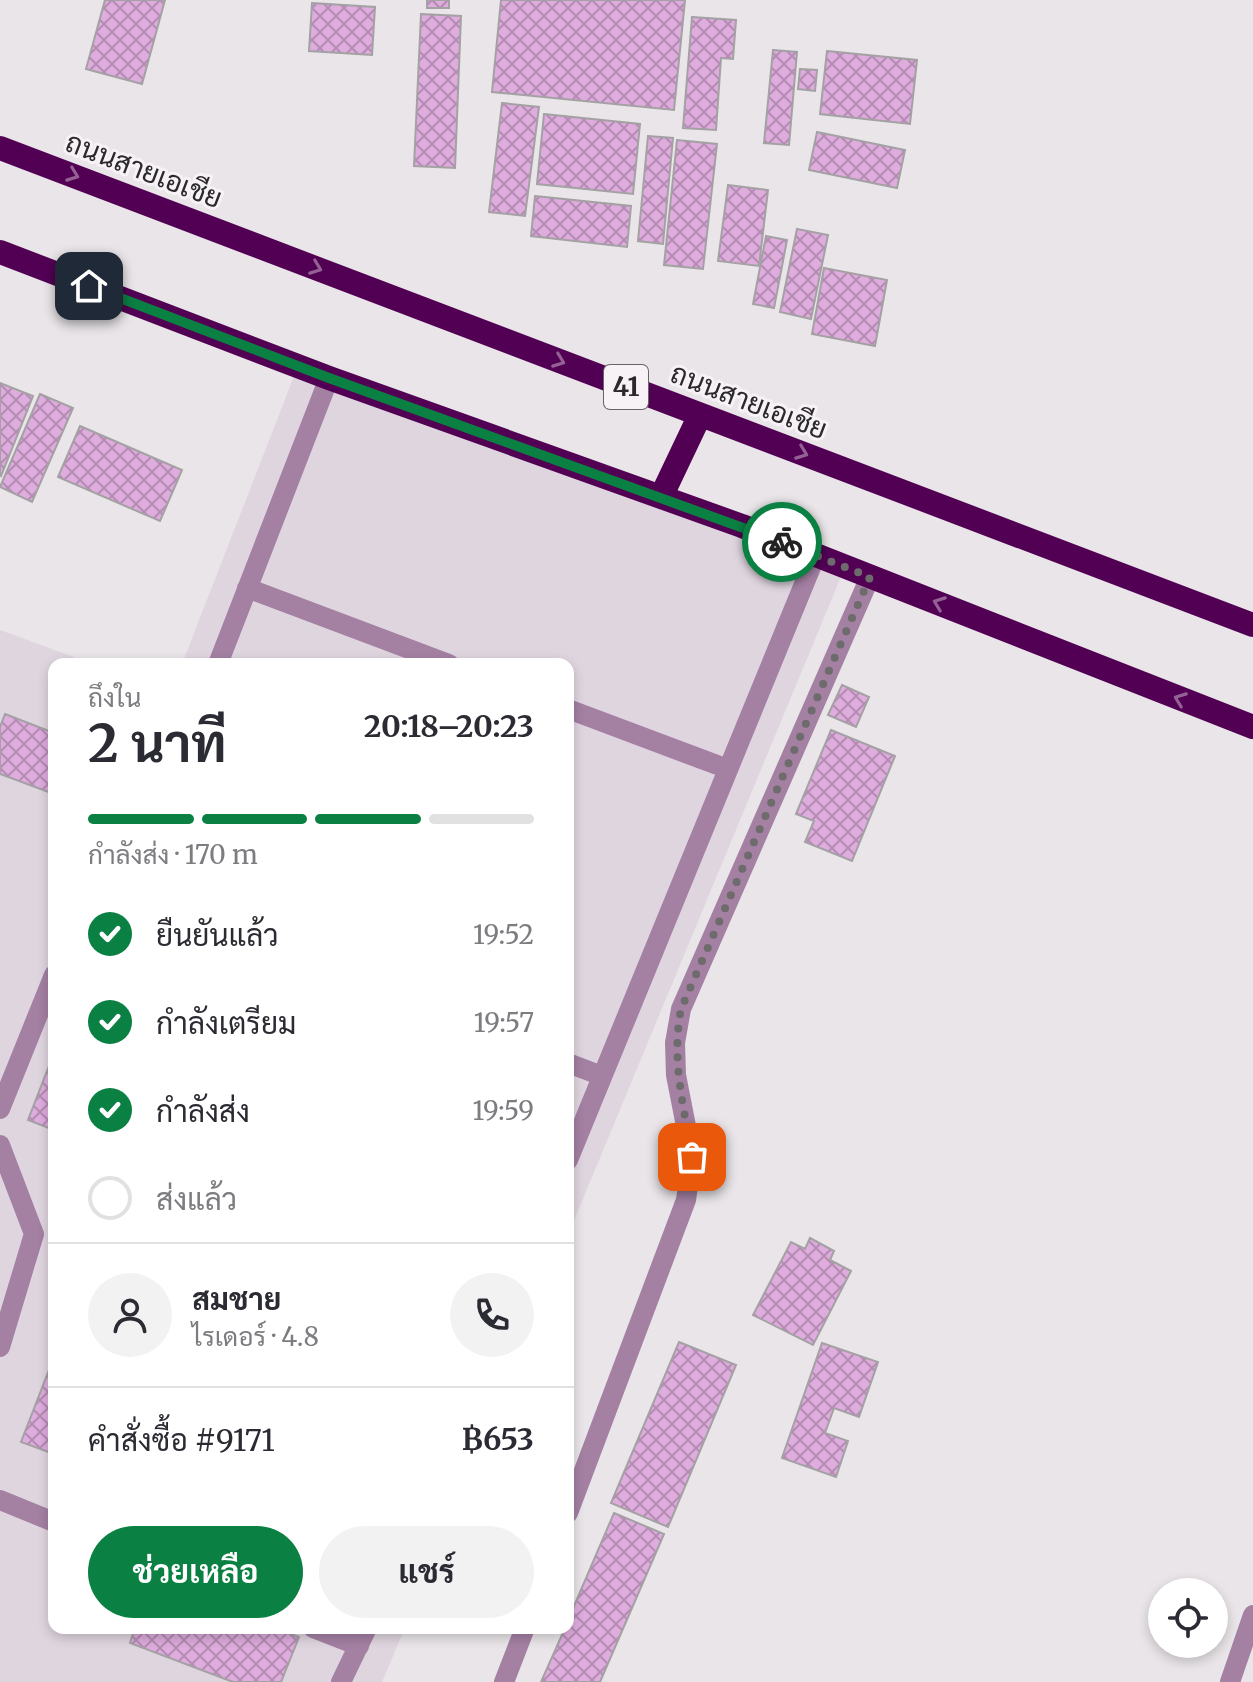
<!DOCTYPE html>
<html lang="th">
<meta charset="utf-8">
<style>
:root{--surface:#fff;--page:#f2f2f3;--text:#2b2b33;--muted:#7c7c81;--line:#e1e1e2;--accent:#0b8043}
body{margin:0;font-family:Merriweather,Sarabun,serif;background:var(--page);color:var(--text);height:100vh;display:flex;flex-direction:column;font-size:30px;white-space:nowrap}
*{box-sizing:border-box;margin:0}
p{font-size:26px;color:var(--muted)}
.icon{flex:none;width:44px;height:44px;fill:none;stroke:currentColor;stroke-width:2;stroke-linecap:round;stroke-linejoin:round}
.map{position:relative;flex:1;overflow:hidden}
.sheet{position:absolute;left:48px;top:658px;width:526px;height:976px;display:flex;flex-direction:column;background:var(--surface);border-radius:16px;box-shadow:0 4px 12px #0003}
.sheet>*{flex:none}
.fabs{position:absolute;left:1148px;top:1578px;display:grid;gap:16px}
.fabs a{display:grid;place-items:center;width:80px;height:80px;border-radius:50%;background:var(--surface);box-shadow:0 4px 12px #0003;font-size:40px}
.pin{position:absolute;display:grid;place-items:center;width:68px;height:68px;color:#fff;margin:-34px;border-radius:16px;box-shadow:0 4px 12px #0006}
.courier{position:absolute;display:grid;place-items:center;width:80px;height:80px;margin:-40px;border:6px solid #0b8043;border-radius:50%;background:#fff;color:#222;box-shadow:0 2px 10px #0007}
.head em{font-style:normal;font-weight:700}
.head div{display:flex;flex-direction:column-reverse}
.head{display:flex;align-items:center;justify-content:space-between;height:136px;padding:0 40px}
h1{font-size:52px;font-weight:700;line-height:60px}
.bar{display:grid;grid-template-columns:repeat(4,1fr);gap:12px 8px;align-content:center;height:96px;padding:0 40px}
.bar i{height:10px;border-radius:6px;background:var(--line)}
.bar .active{background:var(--accent)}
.bar p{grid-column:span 4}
.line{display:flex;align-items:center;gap:20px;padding:0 40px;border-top:2px solid var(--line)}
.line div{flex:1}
.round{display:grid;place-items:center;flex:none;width:84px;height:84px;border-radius:42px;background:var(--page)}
ol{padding:0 40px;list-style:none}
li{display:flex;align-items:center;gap:24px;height:88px}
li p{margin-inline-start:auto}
li .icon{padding:8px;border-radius:50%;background:var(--accent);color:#fff;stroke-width:4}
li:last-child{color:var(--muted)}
li i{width:44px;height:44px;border:4px solid var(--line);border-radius:50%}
.action{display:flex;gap:16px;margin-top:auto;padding:16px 40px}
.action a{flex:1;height:92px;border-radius:48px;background:var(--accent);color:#fff;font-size:32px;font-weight:700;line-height:92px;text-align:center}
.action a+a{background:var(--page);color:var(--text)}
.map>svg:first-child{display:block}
.built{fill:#dfd5df}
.building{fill:url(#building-cross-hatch);stroke:#a4a1a4;stroke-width:2}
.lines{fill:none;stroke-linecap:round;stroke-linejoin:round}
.minor{stroke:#a480a3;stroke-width:20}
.highway{stroke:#520054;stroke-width:24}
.oneway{stroke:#946195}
.done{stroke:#6e6b6d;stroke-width:8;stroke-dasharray:0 14.4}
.route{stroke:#0b8043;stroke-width:10}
.labels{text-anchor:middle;stroke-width:6;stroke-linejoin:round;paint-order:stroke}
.shield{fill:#f6f2f6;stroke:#686568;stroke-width:2}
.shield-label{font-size:26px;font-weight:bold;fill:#2b292b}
.street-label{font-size:28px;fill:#2b292b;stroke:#f6f2f6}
</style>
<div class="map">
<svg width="1253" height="1682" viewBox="0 0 1253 1682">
<defs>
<pattern id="building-cross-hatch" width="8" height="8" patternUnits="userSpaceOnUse" patternTransform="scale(2)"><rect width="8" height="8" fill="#deacdd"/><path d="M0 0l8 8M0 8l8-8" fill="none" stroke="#b48cb3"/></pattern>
</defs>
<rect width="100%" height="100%" fill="#e9e5e8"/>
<path class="built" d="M298 366 845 567 568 1235V664H182Z
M0 630 93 664H54V1628H405L382 1682H0Z"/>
<path class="building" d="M105 0H165L142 84 86 69Z
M427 0H449V8H427Z
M501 0H685L674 110 492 92Z
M312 3 375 7 372 55 309 51Z
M421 14 461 16 455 168 414 166Z
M692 17 736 20 733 59 721 58 716 130 683 128Z
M773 50 797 52 789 145 764 143Z
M827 51 917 60 910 124 820 114Z
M800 69 817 70 815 91 798 89Z
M502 103 539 107 525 216 489 212Z
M544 114 640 124 633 194 537 184Z
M817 132 905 150 897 188 809 170Z
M648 136 673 138 663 244 638 241Z
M677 140 717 144 703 269 664 265Z
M728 185 768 190 759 266 718 261Z
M535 196 631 206 627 247 531 236Z
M797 229 828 235 811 319 780 312Z
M766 236 787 240 774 308 753 304Z
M824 268 887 280 875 346 812 334Z
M0 383 33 396 1 476 0 475Z
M40 394 73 408 32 502 0 487Z
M80 426 182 470 160 521 58 477Z
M842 685 869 697 856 727 828 715Z
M5 714 54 733V794L0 774V727Z
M831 730 895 756 852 861 805 842 814 821 796 814Z
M54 1053V1130L28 1120Z
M810 1238 834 1251 830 1260 851 1271 813 1345 753 1315 791 1242 805 1249Z
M679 1342 736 1365 668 1527 611 1503Z
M822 1343 878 1362 859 1417 834 1408 825 1433 848 1441 836 1477 782 1458Z
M54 1357V1454L21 1442Z
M614 1513 664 1534 600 1682H541L565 1628H568V1620Z
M135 1628H275L299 1637 281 1682H233L130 1643Z"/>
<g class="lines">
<path class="minor" d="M247 588 449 664
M218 664 329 378
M568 709 728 769
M568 1063 602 1076
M0 1109 54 975
M0 1145 34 1234 0 1347
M568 1160 816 555
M0 1500 54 1522
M568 1513 686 1200 692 1157 676 1075 675 1043 681 1009 870 577
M313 1628 359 1646
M341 1682 367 1628
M504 1682 525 1628
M1230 1682 1253 1615"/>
<path class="highway" d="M0 148 1253 625
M0 252 329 378 742 526 1253 727
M661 497 700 415"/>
</g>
<defs><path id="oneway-chevron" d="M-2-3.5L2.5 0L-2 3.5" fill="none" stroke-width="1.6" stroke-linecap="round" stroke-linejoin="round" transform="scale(2)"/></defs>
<g class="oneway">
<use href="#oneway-chevron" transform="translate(73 175) rotate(21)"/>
<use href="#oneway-chevron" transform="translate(316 268) rotate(21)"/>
<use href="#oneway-chevron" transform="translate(559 361) rotate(21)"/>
<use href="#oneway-chevron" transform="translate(802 453) rotate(21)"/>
<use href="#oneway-chevron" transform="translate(939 603) rotate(-159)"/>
<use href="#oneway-chevron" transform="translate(1180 699) rotate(-159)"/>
</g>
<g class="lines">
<path class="done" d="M692 1157C684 1106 671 1061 681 1009L870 577 782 542"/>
<path class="route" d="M89 286 329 378 782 542"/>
</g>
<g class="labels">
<rect class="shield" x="604" y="365" width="44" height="44" rx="6"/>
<g class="shield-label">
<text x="626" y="396">41</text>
</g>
<g class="street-label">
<text transform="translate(144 170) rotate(21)" y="10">ถนนสายเอเชีย</text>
<text transform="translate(749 401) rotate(21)" y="10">ถนนสายเอเชีย</text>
</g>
</g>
</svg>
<div class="fabs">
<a><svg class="icon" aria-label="locate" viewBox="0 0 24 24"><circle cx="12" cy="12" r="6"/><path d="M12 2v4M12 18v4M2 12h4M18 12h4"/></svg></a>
</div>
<div class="pin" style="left:692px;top:1157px;background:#ea580c"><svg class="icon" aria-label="bag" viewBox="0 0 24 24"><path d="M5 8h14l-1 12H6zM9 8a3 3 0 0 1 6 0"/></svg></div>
<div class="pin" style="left:89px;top:286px;background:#1f2937"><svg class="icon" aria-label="home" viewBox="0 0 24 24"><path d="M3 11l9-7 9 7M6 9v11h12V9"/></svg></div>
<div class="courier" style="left:782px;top:542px"><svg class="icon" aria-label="bike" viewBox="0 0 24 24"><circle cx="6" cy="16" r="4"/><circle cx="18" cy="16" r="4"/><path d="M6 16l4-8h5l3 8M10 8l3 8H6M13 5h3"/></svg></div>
<section class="sheet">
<div class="head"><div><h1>2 นาที</h1><p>ถึงใน</p></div><em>20:18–20:23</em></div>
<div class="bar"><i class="active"></i><i class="active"></i><i class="active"></i><i></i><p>กำลังส่ง · 170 m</p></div>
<ol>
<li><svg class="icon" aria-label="check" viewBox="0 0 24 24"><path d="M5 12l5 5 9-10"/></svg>ยืนยันแล้ว<p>19:52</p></li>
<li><svg class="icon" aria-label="check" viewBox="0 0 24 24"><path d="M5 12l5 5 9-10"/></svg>กำลังเตรียม<p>19:57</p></li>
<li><svg class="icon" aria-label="check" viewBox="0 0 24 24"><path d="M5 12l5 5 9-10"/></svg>กำลังส่ง<p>19:59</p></li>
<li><i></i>ส่งแล้ว</li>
</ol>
<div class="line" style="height:144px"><a class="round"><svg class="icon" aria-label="person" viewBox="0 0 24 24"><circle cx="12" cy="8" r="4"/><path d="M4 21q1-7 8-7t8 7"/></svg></a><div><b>สมชาย</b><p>ไรเดอร์ · 4.8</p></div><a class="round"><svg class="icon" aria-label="phone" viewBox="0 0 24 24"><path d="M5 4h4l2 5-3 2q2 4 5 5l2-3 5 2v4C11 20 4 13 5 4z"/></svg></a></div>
<div class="line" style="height:104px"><div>คำสั่งซื้อ #9171</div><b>฿653</b></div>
<div class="action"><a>ช่วยเหลือ</a><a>แชร์</a></div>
</section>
</div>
